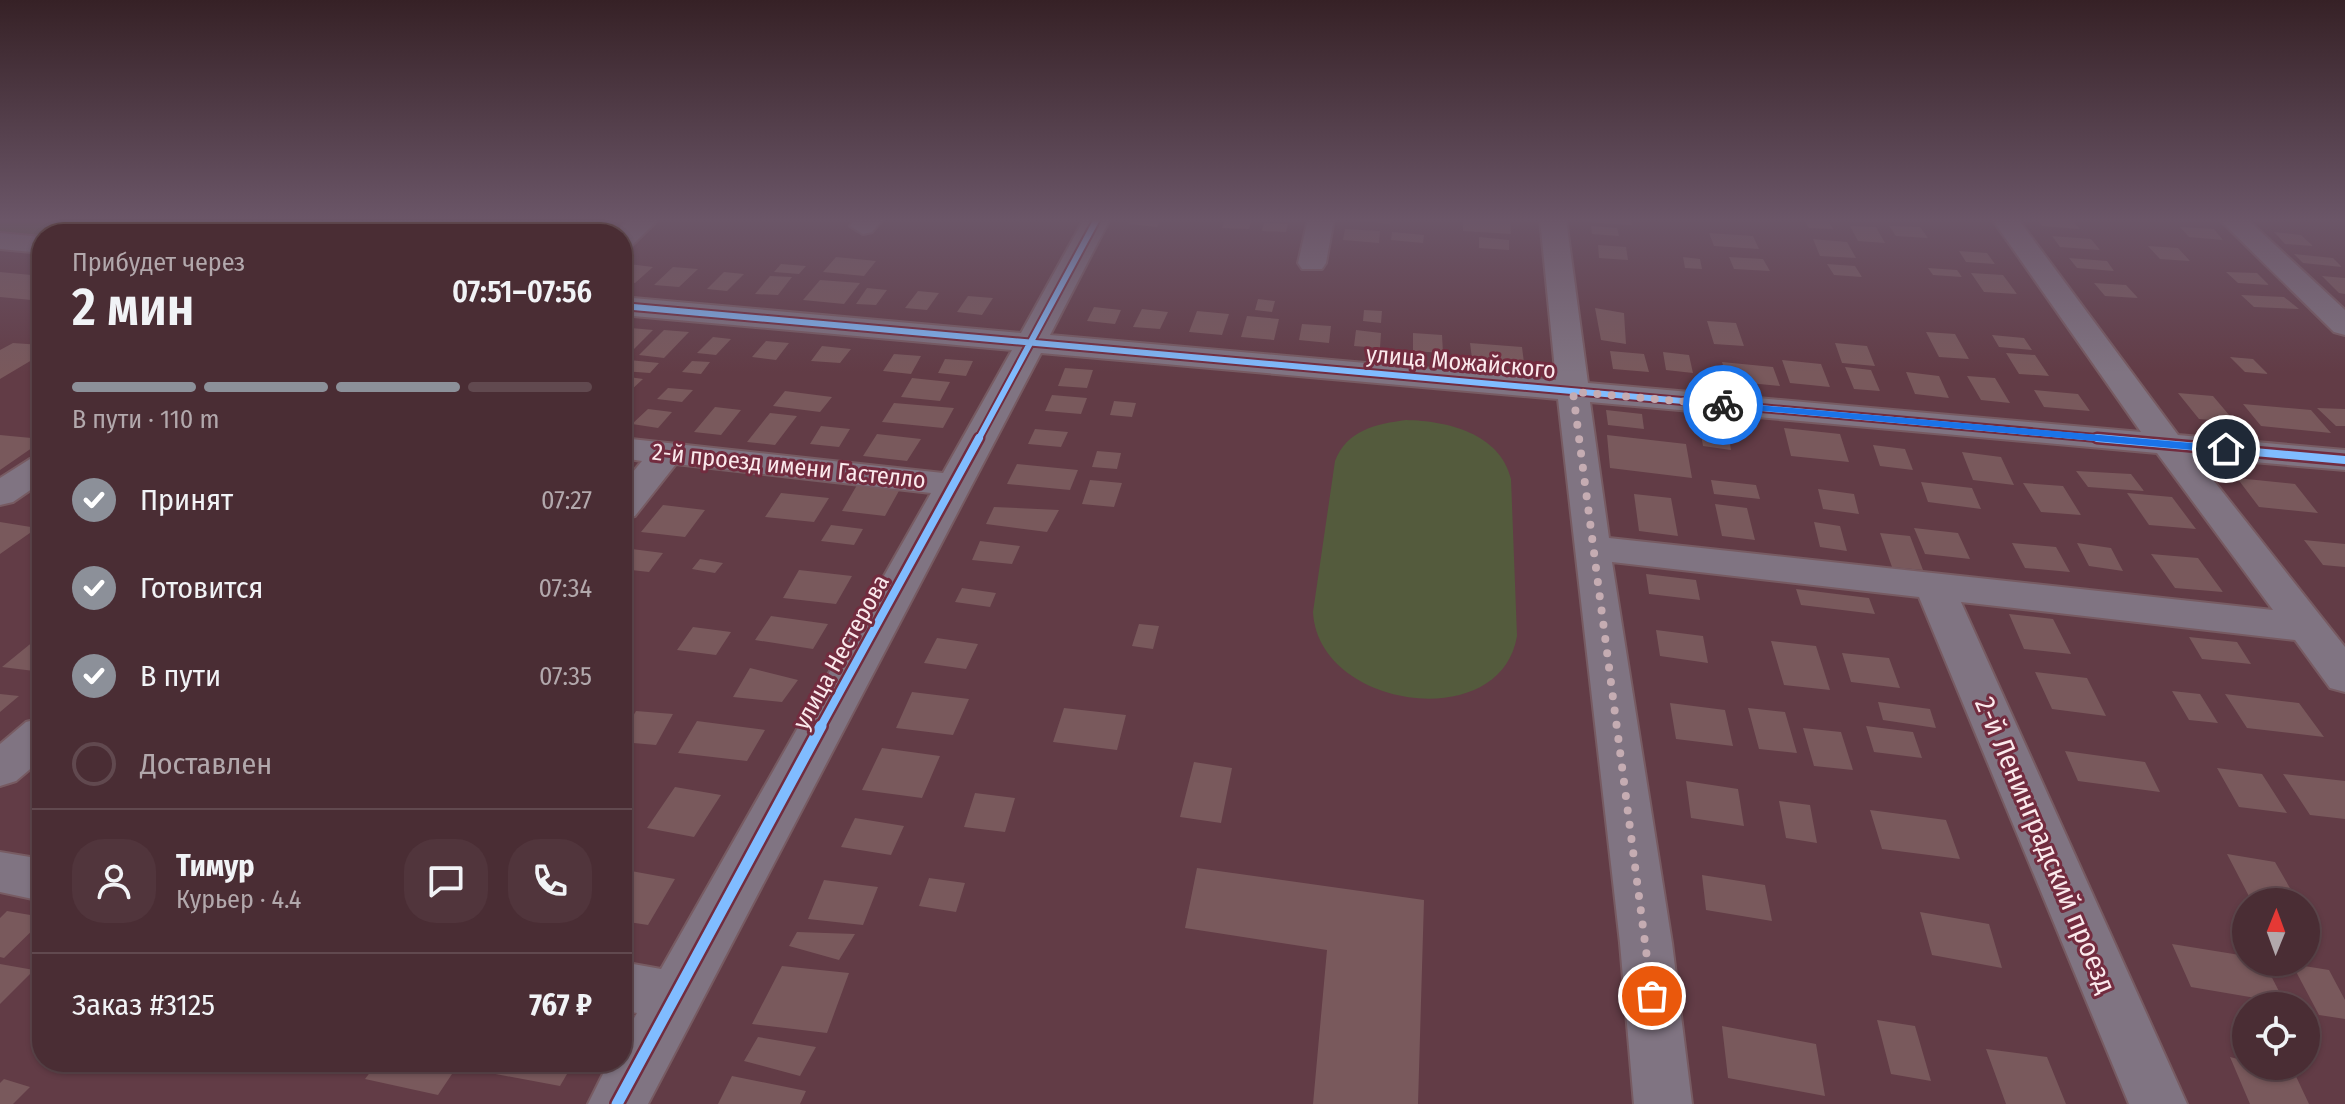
<!DOCTYPE html>
<html lang="ru">
<meta charset="utf-8">
<style>
:root{--surface:#4a2d34;--page:#51353c;--text:#f1f3f6;--muted:#b2a8ac;--line:#61494f;--accent:#8c9099}
body{margin:0;font-family:"Fira Sans Condensed",sans-serif;background:var(--page);color:var(--text);height:100vh;display:flex;flex-direction:column;font-size:30px;white-space:nowrap}
*{box-sizing:border-box;margin:0}
p{font-size:26px;color:var(--muted)}
.icon{flex:none;width:44px;height:44px;fill:none;stroke:currentColor;stroke-width:2;stroke-linecap:round;stroke-linejoin:round}
.map{position:relative;flex:1;overflow:hidden}
.side{position:absolute;left:32px;top:224px;width:600px;height:848px;display:flex;flex-direction:column;background:var(--surface);border-radius:32px;box-shadow:0 2px 6px #0004,0 0 0 2px var(--line)}
.side>*{flex:none}
.needle{width:52px;rotate:1deg}
.fabs{position:absolute;left:2232px;top:888px;display:grid;gap:16px}
.fabs a{display:grid;place-items:center;width:88px;height:88px;border-radius:50%;background:var(--surface);box-shadow:0 2px 6px #0004,0 0 0 2px var(--line);font-size:40px}
.pin{position:absolute;display:grid;place-items:center;width:68px;height:68px;color:#fff;margin:-34px;border:4px solid #fff;border-radius:50%;box-shadow:0 2px 8px #0007}
.courier{position:absolute;display:grid;place-items:center;width:80px;height:80px;margin:-40px;border:6px solid #1a73e8;border-radius:50%;background:#fff;color:#222;box-shadow:0 2px 10px #0007}
.headline em{font-style:normal;font-weight:600}
.headline div{display:flex;flex-direction:column-reverse}
.headline{display:flex;align-items:center;justify-content:space-between;height:136px;padding:0 40px}
h1{font-size:52px;font-weight:600;line-height:60px}
.bar{display:grid;grid-template-columns:repeat(4,1fr);gap:12px 8px;align-content:center;height:96px;padding:0 40px}
.bar i{height:10px;border-radius:6px;background:var(--line)}
.bar .active{background:var(--accent)}
.bar p{grid-column:span 4}
.line{display:flex;align-items:center;gap:20px;padding:0 40px;border-top:2px solid var(--line)}
.line div{flex:1}
.round{display:grid;place-items:center;flex:none;width:84px;height:84px;border-radius:32px;background:var(--page)}
ol{padding:0 40px;list-style:none}
li{display:flex;align-items:center;gap:24px;height:88px}
li p{margin-inline-start:auto}
li .icon{padding:8px;border-radius:50%;background:var(--accent);color:#fff;stroke-width:4}
li:last-child{color:var(--muted)}
li i{width:44px;height:44px;border:4px solid var(--line);border-radius:50%}
.map>svg:first-child{display:block}
.green{fill:#545b3d}
.building{fill:#79595c}
.lines{fill:none;stroke-linecap:round;stroke-linejoin:round}
.minor-casing{stroke:#775b62;stroke-width:4}
.minor{fill:#807482;fill-rule:evenodd}
.cycleway-far2-casing{stroke:#722c3f;stroke-width:10}
.cycleway-far1-casing{stroke:#722c3f;stroke-width:13}
.cycleway-casing{stroke:#722c3f;stroke-width:16}
.cycleway-far2{stroke:#80bcff;stroke-width:6}
.cycleway-far1{stroke:#80bcff;stroke-width:8}
.cycleway{stroke:#80bcff;stroke-width:11}
.route{fill:#1a73e8}
.done{stroke:#c5acb2;stroke-width:8;stroke-dasharray:0 14.4}
.labels{text-anchor:middle;stroke-width:6;stroke-linejoin:round;paint-order:stroke}
.street-label{font-size:24px;fill:#fbe9ec;stroke:#722c3f}
.near-street-label{font-size:28px;fill:#fbe9ec;stroke:#722c3f}
</style>
<div class="map">
<svg width="2345" height="1104" viewBox="0 0 2345 1104">
<rect width="100%" height="100%" fill="#623c46"/>
<path class="green" d="M0 219H209L180 234H42V239L0 235Z
M1406 420C1447 421 1500 433 1511 479L1517 636C1501 735 1318 709 1313 612L1335 461C1347 430 1376 424 1406 420Z"/>
<path class="building" d="M277 219H315L292 234H252Z
M328 219H338L366 225 352 234 303 233Z
M1132 219H1161L1157 227 1129 224Z
M1225 219H1252L1249 229 1222 228Z
M1343 219H1391L1390 224Z
M1463 219H1510L1511 234 1463 231Z
M1581 219H1630L1632 225 1582 222Z
M1803 219H1827L1833 229 1809 228Z
M2036 219H2071L2080 229 2042 226Z
M1264 223 1288 224 1286 232 1262 231Z
M1591 226 1617 228 1619 236 1592 234Z
M1850 226 1876 227 1885 243 1858 241Z
M1889 226 1920 227 1928 238 1896 236Z
M2180 227 2214 229 2223 240 2189 237Z
M1345 229 1380 231 1379 243 1343 240Z
M1392 232 1424 235 1423 243 1391 240Z
M2274 232 2301 235 2313 246 2285 244Z
M1709 233 1753 236 1759 249 1714 246Z
M2052 236 2091 239 2100 250 2060 247Z
M1479 237 1509 240V250L1479 248Z
M1813 239 1847 242 1856 258 1820 256Z
M1598 245 1626 247 1628 260 1599 258Z
M2148 246 2178 248 2190 261 2160 259Z
M1959 251 1987 253 1995 264 1966 262Z
M2294 254 2333 258 2342 267 2303 263Z
M836 257 876 261 864 276 823 272Z
M1683 257 1700 259 1702 269 1685 268Z
M1729 257 1763 259 1770 271 1734 269Z
M2069 258 2107 261 2114 271 2077 268Z
M629 264 653 267 635 283 622 282V271Z
M781 264 806 266 799 274 774 272Z
M1827 264 1855 266 1862 277 1834 275Z
M673 267 698 269 679 287 654 285Z
M1928 268 1957 270 1962 277 1933 275Z
M0 272 42 276V301L0 297Z
M724 272 744 274 727 291 707 289Z
M2226 272 2257 273 2269 285 2238 283Z
M1971 273 2003 275 2017 294 1984 292Z
M770 276 792 277 778 295 755 294Z
M2322 276 2345 278V294L2339 293Z
M820 280 860 283 844 304 803 300Z
M2094 283 2126 285 2138 298 2105 296Z
M867 288 887 290 876 305 856 304Z
M918 291 939 293 927 310 905 308Z
M2241 295 2284 297 2299 309 2254 307Z
M968 296 993 298 982 315 957 312Z
M1258 299 1275 301 1272 312 1255 310Z
M1094 307 1121 310 1115 324 1087 321Z
M1595 308 1624 313 1626 344 1601 340Z
M1142 309 1168 312 1160 329 1133 327Z
M1364 310 1382 311 1381 323 1363 321Z
M1197 311 1229 314 1222 335 1189 332Z
M1247 316 1279 319 1274 340 1241 337Z
M1707 321 1736 323 1744 346 1714 344Z
M1302 324 1331 326 1329 343 1299 340Z
M631 328 653 330 633 350 622 349V336Z
M664 330 689 332 664 358 639 355Z
M1356 330 1381 333 1380 348 1354 346Z
M1926 332 1955 334 1969 359 1939 357Z
M1413 333 1442 335 1443 353 1413 351Z
M1992 335 2024 338 2032 350 1999 347Z
M713 337 731 339 716 355 697 353Z
M766 341 789 343 776 360 752 357Z
M13 343 42 345V354L0 379V350Z
M1470 343 1522 347 1524 363 1472 359Z
M1835 343 1867 346 1875 366 1842 363Z
M822 346 851 349 840 363 811 361Z
M1610 351 1644 354 1649 372 1613 369Z
M1663 352 1689 355 1693 373 1666 370Z
M2006 353 2035 355 2049 376 2019 374Z
M894 354 921 356 911 374 883 371Z
M2230 357 2253 359 2268 374 2245 372Z
M945 359 973 361 966 376 938 373Z
M629 360 659 363 650 373 622 371Z
M1782 360 1821 364 1830 387 1790 383Z
M692 361 710 362 701 374 682 372Z
M1722 362 1773 367 1780 386 1728 381Z
M1845 367 1871 370 1880 391 1854 389Z
M1065 368 1093 370 1087 388 1058 386Z
M1906 372 1939 376 1949 398 1915 394Z
M622 376 643 379 629 392 622 391Z
M1967 376 1995 378 2010 403 1981 400Z
M912 378 950 382 940 401 901 397Z
M668 388 693 390 682 402 657 399Z
M2034 390 2078 394 2090 411 2044 407Z
M785 391 832 397 820 412 773 406Z
M2178 393 2213 396 2235 422 2199 419Z
M1052 395 1087 398 1081 414 1045 411Z
M1114 401 1136 403 1132 417 1110 415Z
M894 403 954 408 943 428 882 422Z
M2243 404 2311 410 2331 433 2261 426Z
M715 407 741 410 721 435 694 432Z
M2317 408 2345 409V426H2336Z
M648 409 672 412 658 428 632 424Z
M1606 410 1642 414 1644 429 1608 425Z
M770 413 797 416 775 445 747 442Z
M821 426 850 429 839 447 810 444Z
M1700 428 1728 431 1731 450 1703 446Z
M1784 428 1840 434 1849 462 1791 456Z
M1035 429 1068 432 1061 447 1028 444Z
M877 434 921 439 907 461 863 456Z
M0 435 42 439V441L0 470Z
M1607 435 1686 444 1692 478 1610 468Z
M1873 445 1905 449 1913 470 1880 466Z
M1097 451 1121 453 1117 469 1092 467Z
M1962 452 2001 457 2014 485 1973 480Z
M1017 464 1078 470 1070 490 1007 484Z
M2076 471 2131 474 2144 491 2088 487Z
M2237 478 2295 484 2318 513 2259 507Z
M1090 480 1122 483 1114 507 1082 504Z
M1711 480 1756 485 1760 499 1714 494Z
M1921 482 1972 488 1981 509 1928 502Z
M2023 483 2063 486 2081 515 2041 512Z
M857 485 900 489 885 516 842 511Z
M1818 489 1854 494 1859 514 1823 509Z
M781 493 829 498 814 522 765 517Z
M2127 493 2172 497 2196 529 2149 525Z
M1634 494 1671 498 1678 536 1639 531Z
M1715 504 1747 508 1755 540 1722 536Z
M663 505 705 510 685 537 641 532Z
M994 507 1059 510 1047 532 986 524Z
M0 522 37 528 0 554Z
M1814 522 1840 526 1847 551 1820 547Z
M831 525 863 529 854 545 821 541Z
M1914 528 1958 533 1970 559 1925 554Z
M1880 533 1910 536 1923 570 1892 567Z
M2304 540 2345 544V567L2323 565Z
M980 541 1020 546 1012 564 972 560Z
M2012 543 2056 547 2070 572 2025 568Z
M2077 543 2111 548 2123 571 2089 566Z
M624 548 663 553 649 572 622 569Z
M2151 554 2198 558 2223 592 2175 588Z
M700 559 723 563 715 573 692 569Z
M799 570 852 576 836 604 783 598Z
M1646 574 1696 580 1700 600 1649 594Z
M962 588 996 593 990 607 955 602Z
M1796 589 1869 598 1875 614 1801 605Z
M2009 614 2053 619 2071 654 2024 649Z
M771 616 828 624 813 649 755 640Z
M1139 624 1159 626 1153 649 1132 646Z
M693 627 731 632 716 655 677 650Z
M1656 630 1703 636 1708 663 1660 656Z
M40 636 42 672 2 667Z
M2189 637 2237 642 2251 664 2202 659Z
M937 638 978 644 966 669 924 663Z
M1771 641 1816 646 1830 690 1784 685Z
M1842 653 1889 658 1900 688 1851 682Z
M750 668 798 680 782 702 733 697Z
M2035 672 2087 678 2106 716 2052 709Z
M2172 691 2200 694 2218 723 2189 720Z
M912 692 969 699 953 735 896 728Z
M0 694 19 696 0 712Z
M2225 694 2299 703 2324 737 2247 728Z
M1878 702 1930 709 1936 728 1883 720Z
M1670 703 1725 710 1733 746 1676 739Z
M1064 708 1126 715 1117 750 1053 742Z
M1748 708 1785 712 1797 753 1759 749Z
M636 711 673 714 656 745 622 742V735Z
M697 721 765 730 747 761 678 753Z
M1866 726 1913 732 1922 758 1874 752Z
M1803 728 1841 732 1853 770 1814 766Z
M882 748 940 756 922 798 862 790Z
M2065 751 2145 762 2160 792 2078 781Z
M1194 762 1232 768 1221 823 1180 817Z
M2217 768 2262 774 2287 813 2239 807Z
M2283 774 2345 781V819L2310 815Z
M1686 781 1738 789 1744 826 1691 818Z
M675 787 721 795 694 837 647 828Z
M975 793 1015 798 1005 832 964 827Z
M1779 801 1810 805 1817 843 1786 838Z
M1870 810 1946 820 1960 859 1882 849Z
M855 818 904 826 891 855 841 847Z
M2227 854 2275 862 2298 902H2252Z
M1197 868 1424 900 1418 1104H1313L1327 950 1185 928Z
M631 871 675 879 648 925 622 921V885Z
M1702 875 1765 885 1772 921 1706 910Z
M929 878 965 883 956 912 919 906Z
M824 880 878 887 863 925 808 919Z
M7 911 42 917V921L4 958 0 957V918Z
M1920 912 1989 924 2002 968 1932 955Z
M797 932 855 934 839 960 789 946Z
M2172 944 2246 956V962H2264L2285 1003 2191 987Z
M0 964 34 970 0 1004Z
M2292 964 2329 970 2345 1000V1019L2319 1015Z
M782 966 849 973 827 1033 752 1024Z
M1877 1020 1915 1026 1931 1081 1891 1074Z
M1722 1026 1816 1044 1825 1096 1728 1078Z
M758 1037 816 1047 800 1076 744 1061Z
M1986 1049 2047 1057 2066 1104H2006Z
M2230 1057 2246 1061V1066L2293 1070 2309 1104H2250Z
M378 1062H460L438 1095 365 1079Z
M491 1062H574L560 1086 485 1072Z
M732 1076 806 1091 800 1104H718Z
M4 1079 30 1087 13 1104H0V1083Z"/>
<g class="lines">
<defs>
<path id="minor" d="M389 219H419L401 234H371Z
M631 219H659L631 246 622 248V234H613Z
M856 219H883L872 232 863 234 850 226Z
M1084 219H1110L1050 335 1556 380 1540 219H1566L1588 383 2141 432 1992 219H2018L2178 435 2345 450V470L2195 457 2345 647V692L2330 688 2295 640 1961 602 2187 1104H2129L1919 597 1612 562 1672 943 1692 1104H1634L1620 943 1558 399 1041 353 648 1104H588L609 1062H622V1039L637 1013 622 1010V962L661 969 931 493 676 464 635 516 622 519V485L642 461 622 458V438L943 473 1012 350 622 315V297L1021 333ZM1590 402 2157 453 2273 610 1609 538Z
M1308 219H1334L1326 263 1322 269H1302L1298 263Z
M2219 219H2247L2345 310V335L2334 332Z
M0 233 42 237V253L0 249Z
M42 456V482L13 502 0 505V478L30 459Z
M42 718V759L16 781 0 786V744L26 722Z
M0 852 42 859V901L0 892Z"/>
</defs>
<use href="#minor" class="minor-casing"/>
<use href="#minor" class="minor"/>
<defs>
<path id="cycleway-far2" d="M622 306 2119 440
M978 440 1097 219"/>
<path id="cycleway-far1" d="M2097 438 2345 460
M820 728 979 438"/>
<path id="cycleway" d="M617 1104 821 726"/>
</defs>
<use href="#cycleway-far2" class="cycleway-far2-casing"/>
<use href="#cycleway-far1" class="cycleway-far1-casing"/>
<use href="#cycleway" class="cycleway-casing"/>
<use href="#cycleway-far2" class="cycleway-far2"/>
<use href="#cycleway-far1" class="cycleway-far1"/>
<use href="#cycleway" class="cycleway"/>
</g>
<linearGradient id="sky" x2="0" y2="1"><stop stop-color="#362126"/><stop offset="0.59" stop-color="#6b5668"/><stop offset="1" stop-color="#6b5668" stop-opacity="0"/></linearGradient>
<rect width="2345" height="373" fill="url(#sky)"/>
<path class="route" d="M1723 402 2226 446 2232 449 2226 453 1720 407Z"/>
<g class="lines">
<path class="done" d="M1652 996 1573 392 1723 405"/>
</g>
<g class="labels">
<g class="street-label">
<text transform="translate(1461 362) rotate(5)" y="8">улица Можайского</text>
<text transform="translate(789 466) rotate(6)" y="8">2-й проезд имени Гастелло</text>
<text transform="translate(841 652) rotate(-61)" y="8">улица Нестерова</text>
</g>
<g class="near-street-label">
<text transform="translate(2046 845) rotate(67)" y="10">2-й Ленинградский проезд</text>
</g>
</g>
</svg>
<div class="fabs">
<a><svg class="needle" viewBox="-14 -14 28 28"><path d="M0-13l5 13h-10z" fill="#e53935"/><path d="M0 13l5-13h-10z" fill="#b2a8ac"/></svg></a>
<a><svg class="icon" aria-label="locate" viewBox="0 0 24 24"><circle cx="12" cy="12" r="6"/><path d="M12 2v4M12 18v4M2 12h4M18 12h4"/></svg></a>
</div>
<div class="pin" style="left:1652px;top:996px;background:#ea580c"><svg class="icon" aria-label="bag" viewBox="0 0 24 24"><path d="M5 8h14l-1 12H6zM9 8a3 3 0 0 1 6 0"/></svg></div>
<div class="pin" style="left:2226px;top:449px;background:#1f2937"><svg class="icon" aria-label="home" viewBox="0 0 24 24"><path d="M3 11l9-7 9 7M6 9v11h12V9"/></svg></div>
<div class="courier" style="left:1723px;top:405px"><svg class="icon" aria-label="bike" viewBox="0 0 24 24"><circle cx="6" cy="16" r="4"/><circle cx="18" cy="16" r="4"/><path d="M6 16l4-8h5l3 8M10 8l3 8H6M13 5h3"/></svg></div>
<section class="side">
<div class="headline"><div><h1>2 мин</h1><p>Прибудет через</p></div><em>07:51–07:56</em></div>
<div class="bar"><i class="active"></i><i class="active"></i><i class="active"></i><i></i><p>В пути · 110 m</p></div>
<ol>
<li><svg class="icon" aria-label="check" viewBox="0 0 24 24"><path d="M5 12l5 5 9-10"/></svg>Принят<p>07:27</p></li>
<li><svg class="icon" aria-label="check" viewBox="0 0 24 24"><path d="M5 12l5 5 9-10"/></svg>Готовится<p>07:34</p></li>
<li><svg class="icon" aria-label="check" viewBox="0 0 24 24"><path d="M5 12l5 5 9-10"/></svg>В пути<p>07:35</p></li>
<li><i></i>Доставлен</li>
</ol>
<div class="line" style="height:144px"><a class="round"><svg class="icon" aria-label="person" viewBox="0 0 24 24"><circle cx="12" cy="8" r="4"/><path d="M4 21q1-7 8-7t8 7"/></svg></a><div><b>Тимур</b><p>Курьер · 4.4</p></div><a class="round"><svg class="icon" aria-label="chat" viewBox="0 0 24 24"><path d="M4 5h16v11H9l-5 4z"/></svg></a><a class="round"><svg class="icon" aria-label="phone" viewBox="0 0 24 24"><path d="M5 4h4l2 5-3 2q2 4 5 5l2-3 5 2v4C11 20 4 13 5 4z"/></svg></a></div>
<div class="line" style="height:104px"><div>Заказ #3125</div><b>767 ₽</b></div>
</section>
</div>
